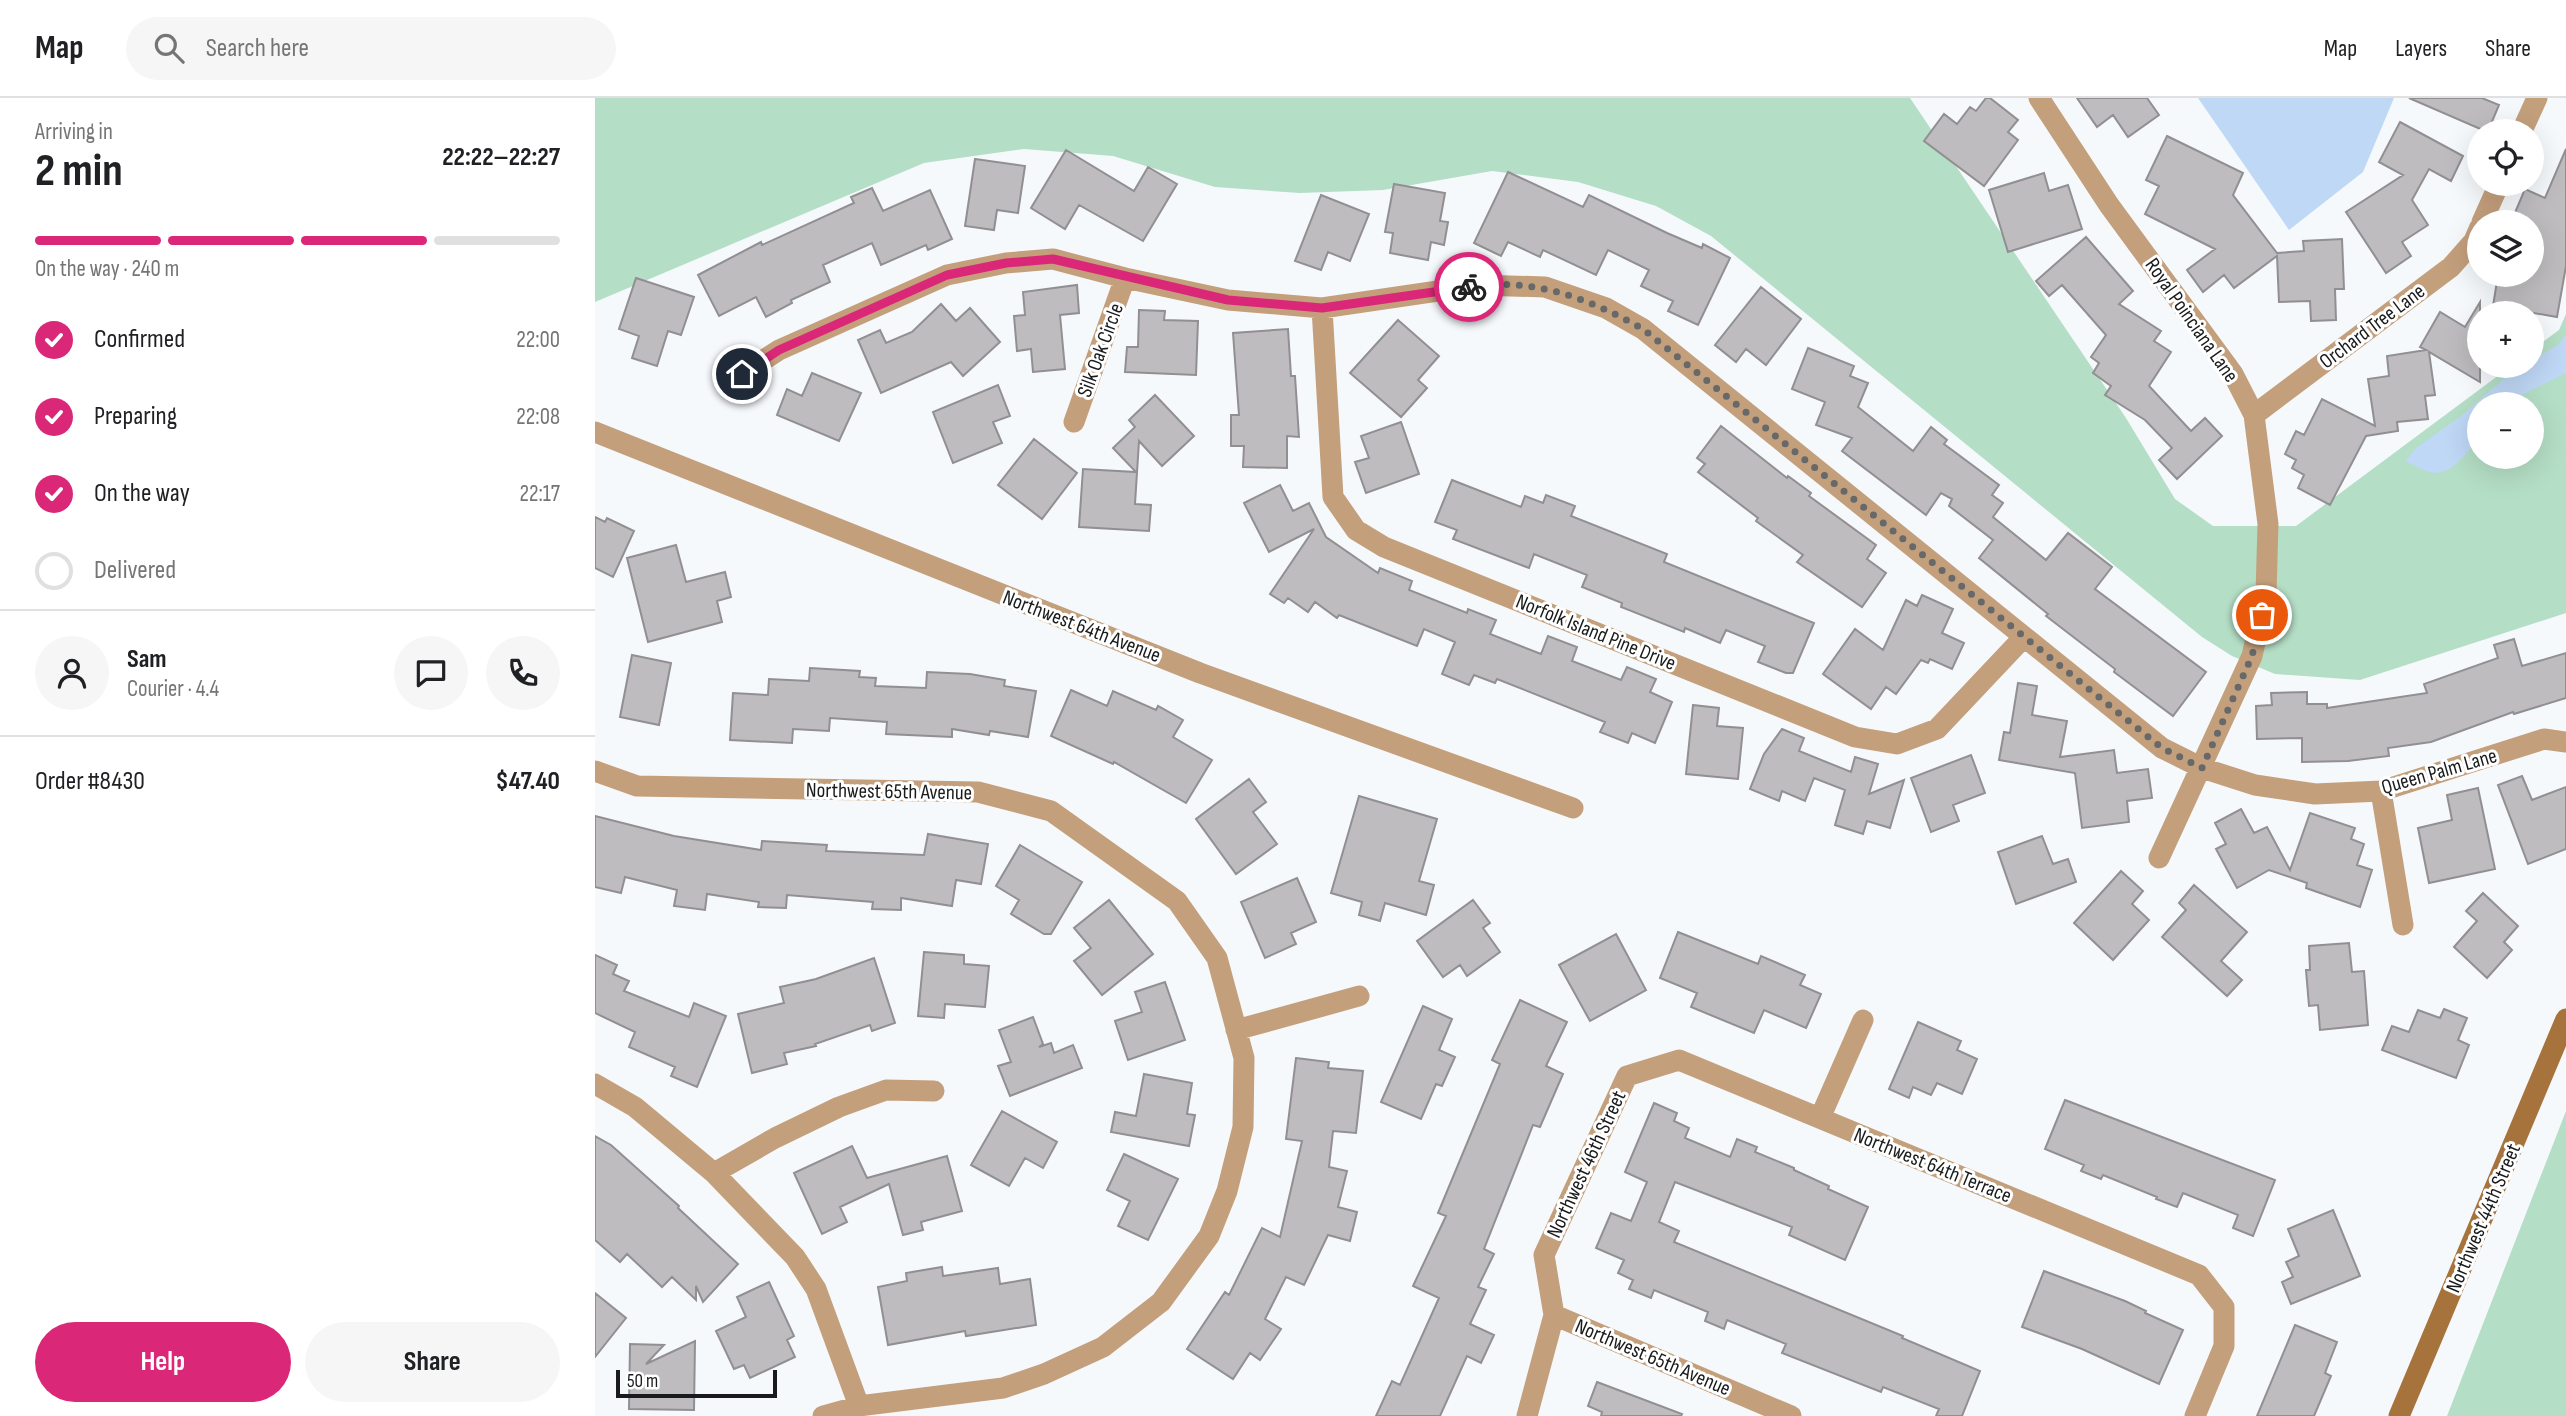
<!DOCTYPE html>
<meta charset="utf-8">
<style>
:root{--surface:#fff;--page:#f6f6f6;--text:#202124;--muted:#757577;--line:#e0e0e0;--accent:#db2777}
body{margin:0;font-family:"Sofia Sans Condensed",sans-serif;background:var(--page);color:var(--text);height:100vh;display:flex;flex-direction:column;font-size:26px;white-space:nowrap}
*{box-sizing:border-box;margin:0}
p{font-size:23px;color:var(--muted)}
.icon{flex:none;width:38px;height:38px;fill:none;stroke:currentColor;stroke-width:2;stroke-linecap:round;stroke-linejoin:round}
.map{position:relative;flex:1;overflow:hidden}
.sheet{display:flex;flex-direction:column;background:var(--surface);width:595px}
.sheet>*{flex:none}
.tools{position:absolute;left:1872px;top:21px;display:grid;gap:14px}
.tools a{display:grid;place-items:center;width:77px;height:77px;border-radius:50%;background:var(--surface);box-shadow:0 7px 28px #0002;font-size:35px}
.scale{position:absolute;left:21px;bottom:18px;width:161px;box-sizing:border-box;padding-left:7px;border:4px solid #191a1b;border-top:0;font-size:19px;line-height:24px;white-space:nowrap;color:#191a1b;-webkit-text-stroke:5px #fff;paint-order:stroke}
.pin{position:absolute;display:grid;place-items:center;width:60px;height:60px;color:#fff;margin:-30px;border:4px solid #fff;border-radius:50%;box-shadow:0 2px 7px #0007}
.courier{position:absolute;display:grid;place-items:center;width:70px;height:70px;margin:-35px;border:5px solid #db2777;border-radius:50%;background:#fff;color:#222;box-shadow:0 2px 9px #0007}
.summary em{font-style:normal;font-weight:700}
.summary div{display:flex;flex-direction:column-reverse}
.summary{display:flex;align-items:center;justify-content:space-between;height:119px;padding:0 35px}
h1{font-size:46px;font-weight:700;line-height:52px}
.bar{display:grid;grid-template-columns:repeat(4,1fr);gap:10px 7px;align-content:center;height:84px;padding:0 35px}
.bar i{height:9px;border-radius:5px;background:var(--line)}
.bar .current{background:var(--accent)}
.bar p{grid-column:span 4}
.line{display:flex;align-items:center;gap:18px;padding:0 35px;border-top:2px solid var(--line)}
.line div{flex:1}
.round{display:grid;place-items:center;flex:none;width:74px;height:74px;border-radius:37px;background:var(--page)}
ol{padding:0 35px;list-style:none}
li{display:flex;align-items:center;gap:21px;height:77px}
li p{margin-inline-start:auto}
li .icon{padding:7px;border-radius:50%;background:var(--accent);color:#fff;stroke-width:4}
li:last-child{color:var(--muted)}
li i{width:38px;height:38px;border:4px solid var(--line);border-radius:50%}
.cta{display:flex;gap:14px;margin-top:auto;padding:14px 35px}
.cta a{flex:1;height:80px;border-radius:42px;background:var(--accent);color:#fff;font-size:28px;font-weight:700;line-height:80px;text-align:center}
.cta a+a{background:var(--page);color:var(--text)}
header{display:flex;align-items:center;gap:42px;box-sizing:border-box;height:98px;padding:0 35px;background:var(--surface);border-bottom:2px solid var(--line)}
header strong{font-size:33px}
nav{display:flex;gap:38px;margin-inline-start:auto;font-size:24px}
.search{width:490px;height:63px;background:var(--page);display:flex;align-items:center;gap:18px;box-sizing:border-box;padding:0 24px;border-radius:38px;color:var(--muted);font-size:26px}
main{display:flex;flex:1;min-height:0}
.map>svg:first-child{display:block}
.green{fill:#b5dec6;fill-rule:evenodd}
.water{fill:#bfd8f6}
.building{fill:#bebcbf;stroke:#918f92;stroke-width:2}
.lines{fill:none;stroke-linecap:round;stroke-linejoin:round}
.street{stroke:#c39f7c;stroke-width:21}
.secondary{stroke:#a6733c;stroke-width:21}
.done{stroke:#66686a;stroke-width:7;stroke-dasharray:0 12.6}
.route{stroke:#db2777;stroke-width:9}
.labels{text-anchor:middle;stroke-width:6;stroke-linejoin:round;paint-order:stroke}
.street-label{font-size:21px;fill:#191a1b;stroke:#fff}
</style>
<header>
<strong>Map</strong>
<div class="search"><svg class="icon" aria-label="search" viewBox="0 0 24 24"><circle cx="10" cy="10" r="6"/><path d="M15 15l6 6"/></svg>Search here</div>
<nav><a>Map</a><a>Layers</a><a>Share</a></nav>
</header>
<main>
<section class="sheet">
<div class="summary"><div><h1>2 min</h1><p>Arriving in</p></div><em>22:22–22:27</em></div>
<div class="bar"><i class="current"></i><i class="current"></i><i class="current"></i><i></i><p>On the way · 240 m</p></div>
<ol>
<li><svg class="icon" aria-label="check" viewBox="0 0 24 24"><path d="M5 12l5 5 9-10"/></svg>Confirmed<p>22:00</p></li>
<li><svg class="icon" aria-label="check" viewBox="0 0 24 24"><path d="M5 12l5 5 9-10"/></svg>Preparing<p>22:08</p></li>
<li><svg class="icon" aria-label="check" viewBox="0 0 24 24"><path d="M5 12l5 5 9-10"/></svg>On the way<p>22:17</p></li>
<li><i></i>Delivered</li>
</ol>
<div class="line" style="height:126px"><a class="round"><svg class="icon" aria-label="person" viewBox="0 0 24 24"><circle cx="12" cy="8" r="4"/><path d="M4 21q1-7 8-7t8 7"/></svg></a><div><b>Sam</b><p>Courier · 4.4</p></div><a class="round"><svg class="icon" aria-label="chat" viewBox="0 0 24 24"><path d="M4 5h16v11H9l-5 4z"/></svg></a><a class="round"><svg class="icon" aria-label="phone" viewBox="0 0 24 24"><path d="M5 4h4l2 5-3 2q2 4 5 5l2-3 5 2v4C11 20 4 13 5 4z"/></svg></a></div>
<div class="line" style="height:91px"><div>Order #8430</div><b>$47.40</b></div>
<div class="cta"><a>Help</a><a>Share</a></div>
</section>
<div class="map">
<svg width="1971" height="1318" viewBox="0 0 1971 1318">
<rect width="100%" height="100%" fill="#f6f9fc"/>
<path class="green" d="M0 0H1315L1531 320 1580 401 1618 428H1701L1916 268H1937V252L1964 232 1971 216V515L1765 582 1680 576 1637 558 1607 539 1116 138 1061 108 983 84 897 73 788 92 705 95 620 89 518 58 429 51 329 65 0 204ZM1885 306H1937V359H1885Z
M1971 1013V1318H1852Z"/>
<path class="water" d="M1603 0H1799L1768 74 1694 132Z
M1971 236V275L1908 306H1885C1885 314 1887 327 1884 334 1878 350 1860 374 1841 375 1831 375 1819 367 1810 363L1821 350 1866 318 1910 280 1929 268H1937V262L1963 247Z"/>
<path class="building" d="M1391 0H1395L1423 22 1413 34 1423 42 1389 88 1329 43 1349 16 1362 26 1375 9 1381 13Z
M1482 0H1552L1564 17 1533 39 1518 17 1502 29Z
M1814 0H1887L1904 7 1893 33H1890Z
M1805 24 1868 58 1856 83 1834 71 1817 102 1833 127 1807 144 1816 158 1791 175 1751 114 1808 77 1784 64Z
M1572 38 1648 75 1638 97 1682 155 1709 153 1708 143 1747 141 1749 191H1740L1741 222 1716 223 1715 203 1684 204 1682 158 1639 190 1629 177 1608 194 1592 172 1620 151 1550 116 1564 88 1551 82Z
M1971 51V168L1962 219 1898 208 1903 177H1937V124H1916L1930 91 1950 100Z
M471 52 539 93 553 69 582 86 548 143 484 107 470 131 436 110Z
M380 61 430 68 423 115 402 112 399 132 370 128Z
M913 74 988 109 994 97 1072 135 1107 150 1108 146 1135 160 1103 227 1073 213 1078 203 1046 188 1054 172 1013 152 1001 177 948 152 945 159 913 144 906 158 879 145Z
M1449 75 1454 93 1473 87 1487 131 1413 154 1394 92Z
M799 86 850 95 845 123 853 124 849 147 836 144 833 162 795 155 798 135 790 134Z
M277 90 288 113 335 92 357 141 333 152 331 147 286 167 277 145 228 167 235 184 196 202 197 205 171 219 161 199 124 218 103 177 166 144 167 147 259 105 256 99Z
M726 97 774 116 755 163 733 154 726 172 700 163Z
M1491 139 1538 193 1524 206 1566 233 1559 243 1576 254 1554 288 1596 333 1610 320 1627 338 1582 381 1564 362 1577 350 1550 322 1510 297 1516 288 1498 275 1504 265 1496 259 1511 237 1467 187 1454 198 1441 183Z
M41 180 99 199 86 237 73 233 62 268 37 260 44 238 24 231Z
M482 187 484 215 465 217 470 271 438 274 436 251 422 253 419 218 430 217 428 194Z
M1166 189 1206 221 1171 267 1151 251 1141 264 1120 247Z
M1885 204V284L1834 254 1840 297 1830 298 1833 321 1802 324 1803 333 1771 338 1735 407 1703 390 1709 377 1697 370 1701 362 1690 356 1701 333 1709 337 1727 301 1780 328 1773 281 1794 278 1792 258 1831 252 1825 249 1845 214 1870 229Z
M346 206 361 223 375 210 405 244 368 278 356 264 286 295 263 242 285 232 291 245 317 234Z
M544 212 570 213 569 222 603 223 601 277 530 274 532 249H543Z
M803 222 844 258 823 282 832 290 806 319 755 275Z
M693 231 696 278H700L704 339 692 338V370L648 369 649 348H636V317H644L638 235Z
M1213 250 1259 268 1255 278 1273 285 1263 309 1318 353 1336 329 1352 342 1349 346 1404 387 1397 397 1408 405 1398 419 1451 462 1473 435 1517 469 1500 491 1611 574 1578 618 1519 574 1520 571 1451 518 1453 516 1384 460 1398 442 1354 408 1357 401 1346 395 1331 417 1247 353 1257 340 1221 327 1230 304 1197 291Z
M217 275 266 295 244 343 182 317 192 291 207 298Z
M403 287 415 318 398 324 407 345 358 365 338 314Z
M560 297 599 338 567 368 544 343 540 406 556 407 554 433 484 429 488 371 541 374 518 350 540 329 534 322Z
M806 324 824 376 771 395 760 364 774 360 766 338Z
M1126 328 1192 380 1193 378 1216 395 1214 398 1281 447 1272 461 1291 475 1267 509 1202 464 1208 457 1161 423 1163 420 1103 374 1110 366 1102 360Z
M439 341 482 375 447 421 403 387Z
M857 382 926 409 930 398 948 405 951 397 980 408 976 418 1072 456 1069 464 1219 525 1198 575H1191L1163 564 1170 548 1131 532 1125 545 1090 530 1089 534 1026 509 1027 505 987 489 992 477 939 456 934 470 858 441 862 432 840 424Z
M685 387 698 413 714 405 731 439 783 475 785 470 817 483 814 492 872 515 873 511 901 522 895 536 946 556 953 538 982 549 977 563 1026 582 1032 569 1061 581 1055 594 1077 604 1060 645 1037 635 1033 645 1005 634 1010 624 902 581 900 585 879 577 874 587 847 576 860 544 829 531 822 548 744 517 742 520 720 504 713 514 693 500 689 505 675 496 719 431 674 454 649 405Z
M0 419 10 424 12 420 39 433 18 479 0 470Z
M81 447 91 484 130 474 136 499 122 503 127 524 53 544 32 460Z
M1327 497 1358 511 1347 535 1369 545 1357 571 1335 561 1333 565 1326 562 1301 596 1291 589 1276 611 1228 576 1260 531 1288 552 1311 502 1322 508Z
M1919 541 1927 568 1971 555V600L1919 616 1918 614 1836 644 1793 650 1794 658 1753 663 1707 664V640L1662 641 1661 608 1677 607 1676 595 1712 594V606H1732V610L1832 595 1829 586 1903 560 1899 547Z
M37 557 76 565 64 627 25 619Z
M215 570 265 573 264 579 281 580 280 588 331 590 332 574 375 576 410 582 409 588 441 593 433 639 395 633 394 637 357 631V639L291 636 292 624 235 620 234 633 198 631 197 645 135 642 138 595 173 597 174 581 214 583Z
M1423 585 1442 588 1437 617 1472 623 1465 659 1519 652 1522 675 1553 671 1557 700 1532 703 1534 724 1487 730 1480 675 1404 662 1409 634 1415 635Z
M476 592 512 608 518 593 561 612 563 608 588 622 578 639 617 662 591 705 519 664 518 666 456 638Z
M1098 607 1124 610 1122 628 1148 630 1143 681 1091 676Z
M1187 631 1209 640 1204 653 1256 674 1260 659 1283 666 1274 696 1309 682 1295 730 1272 723 1268 736 1240 727 1250 692 1219 680 1210 703 1187 693 1184 703 1155 691 1169 656Z
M1376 657 1390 695 1358 707 1364 723 1336 734 1316 680Z
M1927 678 1937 702 1971 689V751L1933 766 1903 687Z
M654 681 671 704 658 714 682 746 641 776 601 721Z
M1883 690 1900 771 1834 785 1823 730 1857 722 1852 697Z
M764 698 842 721 824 783 839 787 831 817 790 805 785 823 764 817 767 804 736 795Z
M1646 711 1659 735 1672 729 1695 772 1715 715 1760 730 1756 741 1769 746 1762 767 1777 772 1765 809 1711 790 1712 785 1674 772 1642 790 1621 751 1631 746 1620 725Z
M0 718 79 738 166 752 167 743 232 747 231 753 329 757 333 736 393 746 386 786 361 782 357 808 306 800V812L277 811 278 804 192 797 191 810 163 809 164 804 112 796 110 812 79 808 82 792 30 779 26 795 0 789Z
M1447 738 1458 766 1473 761 1481 784 1421 806 1403 754Z
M425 747 487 784 456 836H449L416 816 424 802 401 788Z
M1526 773 1548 793 1537 806 1554 822 1518 862 1479 825Z
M702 780 721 824 696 835 701 846 670 860 646 804Z
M1599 787 1652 834 1626 863 1647 882 1632 898 1567 839 1591 812 1584 805Z
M1888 795 1923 828 1909 844 1917 852 1892 880 1859 849 1882 823 1871 813Z
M514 802 558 856 507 897 479 863 496 850 479 830Z
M878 802 895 825 888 830 905 854 872 878 865 867 848 879 822 843Z
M1083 834 1163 866 1166 858 1210 877 1205 887 1226 896 1211 930 1169 912 1159 935 1096 909 1102 895 1065 880Z
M1021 836 1051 892 995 923 964 867Z
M1754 845 1757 874 1769 873 1773 927 1725 932 1723 907 1714 908 1711 872H1715L1714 848Z
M329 854 369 857V866L394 868 390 909 350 906 349 920 323 918Z
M0 857 22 867 18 876 34 883 29 893 94 919 99 905 131 918 102 989 76 978 80 969 34 949 40 934 0 915Z
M279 860 300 925 277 933 275 927 220 946 221 948 189 955 192 966 157 975 143 916 189 905 185 889 221 881Z
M570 884 590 942 533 962 520 923 547 914 540 894Z
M925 902 972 924 951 968 968 976 945 1029 938 1027 889 1151 899 1156 883 1189 891 1192 875 1226 899 1237 886 1265 872 1258 845 1318H781L797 1283 805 1287 844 1200 818 1188 851 1118 843 1115 905 966 897 962Z
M828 908 857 921 844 952 860 959 847 988 841 986 826 1021 786 1004Z
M1849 911 1872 920 1863 942 1874 947 1861 980 1787 952 1797 928 1814 934 1823 912 1845 920Z
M438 919 448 946 444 949 456 945 459 955 478 947 487 970 415 998 403 968 416 964 404 932Z
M1323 924 1366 943 1362 952 1382 961 1367 996 1342 985 1336 997 1318 989 1314 1000 1294 991Z
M701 960 734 964 733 970 768 973 761 1035 738 1033 734 1069 752 1073 743 1109 762 1114 755 1143 733 1137 709 1187 691 1179 670 1221 686 1231 665 1262 655 1255 638 1281 592 1251 630 1194 634 1197 667 1130 685 1139 707 1043 691 1041Z
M549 976 597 985 592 1016 600 1017 594 1048 516 1034 520 1014 541 1018Z
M1470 1002 1680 1082 1658 1138 1638 1130 1643 1117 1588 1095 1582 1109 1561 1101 1562 1099 1508 1077 1506 1081 1486 1073 1489 1067 1450 1051Z
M1059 1005 1082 1015 1079 1023 1094 1030 1090 1040 1135 1059 1142 1041 1162 1049 1160 1054 1199 1070V1072L1234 1088 1233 1091 1273 1109 1250 1162 1194 1137 1197 1129 1080 1084 1064 1124 1084 1133 1079 1144 1308 1238 1307 1240 1385 1273 1367 1318H1341L1344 1311 1288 1289 1286 1294 1187 1255 1191 1246 1132 1222 1129 1231 1110 1223 1113 1214 1059 1192 1056 1200 1034 1191 1038 1182 1023 1175 1029 1162 1001 1150 1016 1115 1036 1123 1052 1084 1030 1074Z
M407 1013 462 1044 448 1070 430 1060 414 1088 376 1067Z
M0 1038 16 1047 84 1108 83 1110 143 1166 108 1204 101 1188V1202L77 1179 67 1189 32 1156 25 1164 0 1142Z
M257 1048 272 1080 352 1058 367 1113 326 1124 328 1132 308 1137 294 1086 245 1109 252 1124 227 1136 199 1075Z
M529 1056 583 1081 553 1142 523 1128 535 1103 512 1092Z
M1738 1112 1765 1178 1696 1206 1687 1184 1698 1179 1691 1164 1704 1158 1693 1131Z
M347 1169 348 1178 403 1170 405 1186 435 1181 441 1227 371 1238 370 1233 293 1247 283 1189 312 1183 311 1175Z
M1449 1173 1530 1203 1551 1213 1550 1215 1588 1232 1564 1286 1487 1251 1427 1229Z
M174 1184 199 1238 192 1242 200 1259 155 1280 149 1267 139 1271 121 1233 151 1219 142 1199Z
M0 1195 31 1220 0 1259Z
M1700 1227 1742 1244 1730 1275 1736 1278 1719 1318H1662Z
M100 1243 99 1312 34 1311 35 1246 69 1247 51 1266Z
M1002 1284 1087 1316 1086 1318H1006L1007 1314 993 1308Z"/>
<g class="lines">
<path class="street" d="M1444 0 1514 107 1638 276 1659 317 1673 426 1671 496 1657 558 1564 760
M1927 33 1942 0
M1887 124 1904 86
M727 210 738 399 761 432 789 449 1260 639 1302 646 1342 631 1428 540
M147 276 184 252 352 177 411 165 458 161 530 180 633 202 727 210 884 187 950 189 1011 210 1048 231 1567 650 1607 670 1660 687 1720 696 1786 693 1949 641 1971 644
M1659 317 1856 169 1879 143 1885 129
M479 324 530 180
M0 334 605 575 978 710
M0 673 42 688 383 694 456 713 582 803 622 860 649 960 648 1029 632 1093 614 1138 566 1204 508 1249 449 1276 408 1290 264 1308 228 1318
M1786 693 1808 827
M641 932 764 898
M0 986 40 1009 119 1075 200 1159 221 1191 264 1308
M1225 1020 1268 922
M119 1075 180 1040 244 1009 291 992 339 993
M959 1217 1196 1318
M932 1318 959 1217 949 1157 1032 978 1084 962 1604 1177 1629 1209V1248L1600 1318"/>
<path class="secondary" d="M1804 1318 1971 921"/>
</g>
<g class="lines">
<path class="done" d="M874 189C938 179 993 200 1048 231L1567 650 1607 670 1657 558 1667 517"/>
<path class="route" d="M147 276 184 252 352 177 411 165 458 161 633 202 727 210 874 189"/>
</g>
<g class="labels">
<g class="street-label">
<text transform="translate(1597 222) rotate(55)" y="7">Royal Poinciana Lane</text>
<text transform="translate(1777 228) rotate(-37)" y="7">Orchard Tree Lane</text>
<text transform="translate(505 252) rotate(-70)" y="7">Silk Oak Circle</text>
<text transform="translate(487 528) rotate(21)" y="7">Northwest 64th Avenue</text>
<text transform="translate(1001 534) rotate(22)" y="7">Norfolk Island Pine Drive</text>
<text transform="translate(1844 673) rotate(-16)" y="7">Queen Palm Lane</text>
<text transform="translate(294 693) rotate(1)" y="7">Northwest 65th Avenue</text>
<text transform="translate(991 1066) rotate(-65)" y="7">Northwest 46th Street</text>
<text transform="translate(1338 1067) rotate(22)" y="7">Northwest 64th Terrace</text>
<text transform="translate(1888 1120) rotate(-67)" y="7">Northwest 44th Street</text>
<text transform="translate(1058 1259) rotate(23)" y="7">Northwest 65th Avenue</text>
</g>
</g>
</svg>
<div class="tools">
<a><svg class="icon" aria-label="locate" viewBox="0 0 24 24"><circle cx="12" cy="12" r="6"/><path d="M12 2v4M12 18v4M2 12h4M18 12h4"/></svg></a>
<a><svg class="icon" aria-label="layers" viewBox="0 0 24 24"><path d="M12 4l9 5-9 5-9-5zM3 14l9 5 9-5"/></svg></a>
<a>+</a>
<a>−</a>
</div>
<div class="scale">50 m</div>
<div class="pin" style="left:1667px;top:517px;background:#ea580c"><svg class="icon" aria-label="bag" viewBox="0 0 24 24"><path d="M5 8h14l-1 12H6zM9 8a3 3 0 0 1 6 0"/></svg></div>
<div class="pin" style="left:147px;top:276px;background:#1f2937"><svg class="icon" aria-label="home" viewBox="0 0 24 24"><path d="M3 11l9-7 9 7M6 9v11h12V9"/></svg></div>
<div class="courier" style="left:874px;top:189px"><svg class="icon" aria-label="bike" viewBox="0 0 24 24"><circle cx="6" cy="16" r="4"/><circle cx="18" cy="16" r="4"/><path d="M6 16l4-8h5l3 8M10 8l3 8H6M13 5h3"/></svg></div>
</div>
</main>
